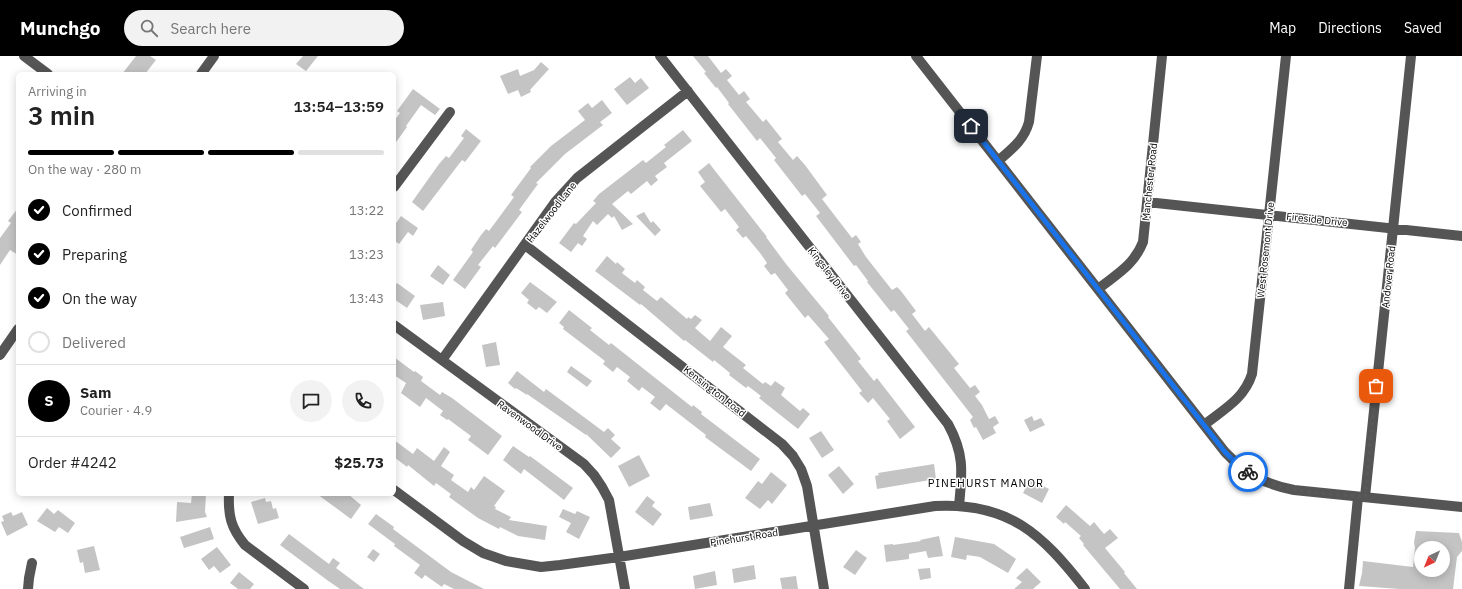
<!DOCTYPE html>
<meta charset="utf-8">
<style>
:root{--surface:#fff;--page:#f2f2f2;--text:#222;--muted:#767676;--line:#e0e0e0;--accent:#000}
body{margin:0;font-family:"IBM Plex Sans",sans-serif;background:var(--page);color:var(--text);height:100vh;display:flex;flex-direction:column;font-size:15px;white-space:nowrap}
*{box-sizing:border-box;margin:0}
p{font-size:13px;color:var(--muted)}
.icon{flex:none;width:22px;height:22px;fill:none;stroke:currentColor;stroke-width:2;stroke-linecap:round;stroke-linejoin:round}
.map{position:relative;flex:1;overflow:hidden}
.sheet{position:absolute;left:16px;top:16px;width:380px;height:424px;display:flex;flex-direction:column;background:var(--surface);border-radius:6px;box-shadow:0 2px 10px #0003}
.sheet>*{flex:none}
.needle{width:26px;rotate:223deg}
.buttons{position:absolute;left:1414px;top:485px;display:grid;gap:8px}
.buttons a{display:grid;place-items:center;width:36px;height:36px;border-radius:50%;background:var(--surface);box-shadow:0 2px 10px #0003;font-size:20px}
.pin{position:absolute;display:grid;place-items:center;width:34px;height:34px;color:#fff;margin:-17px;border-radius:8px;box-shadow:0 2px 6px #0006}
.courier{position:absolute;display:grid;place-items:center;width:40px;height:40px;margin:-20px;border:3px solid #1a73e8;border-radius:50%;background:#fff;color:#222;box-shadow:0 1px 5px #0007}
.head em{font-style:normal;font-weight:600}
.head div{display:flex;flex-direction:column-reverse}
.head{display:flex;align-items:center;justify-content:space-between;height:68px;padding:0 12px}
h1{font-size:26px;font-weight:600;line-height:30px}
.bar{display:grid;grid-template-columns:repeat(4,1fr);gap:6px 4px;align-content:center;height:48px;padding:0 12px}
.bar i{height:5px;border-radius:3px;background:var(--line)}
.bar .active{background:var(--accent)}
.bar p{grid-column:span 4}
.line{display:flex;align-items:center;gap:10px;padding:0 12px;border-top:1px solid var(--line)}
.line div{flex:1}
.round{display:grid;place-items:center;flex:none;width:42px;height:42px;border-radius:21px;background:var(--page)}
ol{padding:0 12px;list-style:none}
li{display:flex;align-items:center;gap:12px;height:44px}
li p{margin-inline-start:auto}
li .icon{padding:4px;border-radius:50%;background:var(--accent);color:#fff;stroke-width:4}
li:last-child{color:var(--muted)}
li i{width:22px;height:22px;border:2px solid var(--line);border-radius:50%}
header{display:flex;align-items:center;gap:24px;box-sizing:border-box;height:56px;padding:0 20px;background:var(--accent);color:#fff}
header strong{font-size:19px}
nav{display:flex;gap:22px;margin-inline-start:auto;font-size:14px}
.search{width:280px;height:36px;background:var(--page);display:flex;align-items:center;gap:10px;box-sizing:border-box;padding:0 14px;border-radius:22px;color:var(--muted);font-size:15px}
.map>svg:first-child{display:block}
.building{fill:#c4c4c4;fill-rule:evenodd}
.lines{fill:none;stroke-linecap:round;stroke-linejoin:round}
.minor{stroke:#555;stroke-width:10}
.done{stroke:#595959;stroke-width:4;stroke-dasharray:0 7.2}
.route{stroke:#1a73e8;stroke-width:5}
.labels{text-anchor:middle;stroke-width:3;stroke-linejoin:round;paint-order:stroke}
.street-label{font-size:10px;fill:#000;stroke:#fff}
.neighbourhood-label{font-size:11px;letter-spacing:1px;fill:#000;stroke:#fff}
</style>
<header>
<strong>Munchgo</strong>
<div class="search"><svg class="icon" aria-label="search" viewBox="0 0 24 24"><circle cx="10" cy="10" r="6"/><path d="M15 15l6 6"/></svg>Search here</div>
<nav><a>Map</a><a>Directions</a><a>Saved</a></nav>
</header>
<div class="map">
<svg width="1462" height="533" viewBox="0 0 1462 533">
<rect width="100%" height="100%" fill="#fff"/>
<path class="building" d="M136 0H150L156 4 145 18H122Z
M303 0H318L306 15 296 8Z
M693 0H708L721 17 726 13 732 20 727 24 739 39 744 35 750 43 746 46 763 66 766 63 782 83 778 86 793 104 797 100 805 109 827 139 822 143 852 182 856 179 861 186 858 188 866 201 892 234 897 231 901 235 916 255 912 258 925 275 929 271 959 308 954 312 970 332 975 329 980 336 975 340 982 349 989 363 995 360 999 367 993 371 996 377 983 384 976 371 974 372 970 364 973 361 906 275 909 273 894 254 891 256 867 226 868 225 856 209 854 210 816 160 820 157 805 138 802 140 774 104 776 102 760 82 757 85 728 48 729 47 717 31 716 32 704 17 706 16Z
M541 6 549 13 530 34 531 36 521 41 518 34 508 38 500 20 518 13 520 20 534 14Z
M630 21 635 27 641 22 649 32 627 49 614 33Z
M413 33 440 53 435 59 421 49 406 70 407 71 394 89V65L400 57 397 55Z
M602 44 612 57 600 66 603 69 565 98 536 127 538 128 519 154 522 156 495 192 493 190 478 209 481 211 465 233 453 224 473 196 471 194 481 179 486 173 489 175 514 141 511 139 531 112 530 111 551 90 585 64 578 55 588 47 592 52Z
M466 73 481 85 465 106 462 104 423 155 412 146 439 108 446 100 449 102 464 82 461 80Z
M683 74 692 85 664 107 667 111 655 120 658 124 651 130 647 125 631 138 628 135 612 148 633 168 622 174 614 160 612 162 608 158 597 169 593 165 583 180 587 183 582 190 578 187 571 196 559 187 574 167 576 168 596 147 593 145 599 138 643 104 646 107 666 91 664 89Z
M709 107 767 181H766L786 208 829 260 828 261 861 303 858 305 874 325 877 322 915 371 900 383 887 365 890 363 873 342 868 347 859 337 862 335 824 286 829 283 808 259 805 262 785 237 788 234 775 217 771 219 764 210 767 207 760 197 746 180 743 182 736 174 739 171 725 153 721 156 700 130 705 126 698 116Z
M18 152V199L10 194 0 209V182L11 167 8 165Z
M644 156 651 167 653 165 661 174 655 180 636 160Z
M401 160 418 172 413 180 408 176 399 188 394 184V170Z
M607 200 616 208 617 206 625 213 622 217 635 227 637 224 645 231 643 234 657 245 661 241 687 263 688 261 691 263 695 259 702 264 695 272 710 285 721 271 732 280 723 291 746 309 743 312 763 328 765 326 771 330 775 325 785 332 781 339 800 355 803 352 810 358 798 373 759 342 761 340 748 330 746 332 729 319 730 317 714 304 713 306 685 284 684 285 641 248 640 249 595 215Z
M438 209 450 219 443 229 430 220Z
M530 226 557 246 547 257 539 251 536 254 527 247 529 244 521 237Z
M397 227 415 240 407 252 394 243V232Z
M443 246 445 260 423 264 420 249Z
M569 254 592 272 590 274 609 289 611 287 692 351 693 349 702 356 701 358 760 403 751 415 705 381 706 379 666 348 660 355 650 347 655 341 642 331 639 335 627 325 630 321 617 311 613 316 603 308 605 305 563 273 564 271 559 267Z
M496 286 500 309 486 311 482 289Z
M394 301 414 316 415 315 423 321 421 325 440 339 442 336 452 342 502 380 488 399 468 384 471 380 448 363 447 364 440 359 443 355 426 342 420 351 401 337 406 327 394 319Z
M571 310 592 325 587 331 567 316Z
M517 315 544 336 546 333 604 376 608 372 615 379 611 383 621 392 611 402 586 378V379L527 338V339L516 332 515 333 508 327Z
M1032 360 1034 365 1041 362 1045 369 1030 376 1024 364Z
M821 375 834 394 822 402 809 382Z
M394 384 413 398 417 392 434 405 444 391 450 396 441 410 454 419 451 424 468 436 471 431 474 434 484 420 505 435 494 450 496 451 495 453 511 461 509 464 547 470 545 484 518 480 500 471 499 473 478 462 449 441 451 438 436 427 434 430 408 409 407 411 394 401Z
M513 390 529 401 530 400 573 432 564 444 524 413 521 418 503 404Z
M639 399 650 420 629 431 618 410Z
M934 408 936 423 877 433 875 420 879 419 878 417Z
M839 410 854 428 843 438 828 419Z
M771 416 787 429 772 448 768 444 760 453 745 442 758 425 762 428Z
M1030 423 1049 433 1042 447 1023 437Z
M192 438H206L205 456 207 461 176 466 177 446 191 447Z
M317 438H348L361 449 351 463Z
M647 440 655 446 652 450 662 458 653 470 635 456Z
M265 442 266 446 271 445 273 453 276 452 279 462 258 468 251 446Z
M710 447 713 460 690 464 688 451Z
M1066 449 1090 470 1094 466 1104 478 1110 473 1118 482 1105 492 1125 516 1124 517 1137 533H1120L1083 489 1084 488 1079 482 1081 480 1065 466 1064 468 1056 461Z
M47 452 54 458 58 454 75 467 68 477 59 471 55 476 37 465Z
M563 453 575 458 577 455 590 461 579 483 566 476 571 467 559 461Z
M11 456 13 460 22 456 28 469 7 480 1 466 4 465 2 460Z
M376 458 394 471 393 473 451 516 484 533H454L444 528 442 531 425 519 422 523 414 517 420 509 394 490 395 488 368 468Z
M210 471 214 483 184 492 180 481Z
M1416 475 1459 477 1462 486V495L1457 501 1453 533H1400L1359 530 1362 517 1363 505 1413 511 1415 492 1414 486ZM1421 492H1443V514H1421Z
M289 478 329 508 333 502 340 507 336 512 364 533H340L327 524 280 489Z
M939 480 943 500 928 502 926 495 909 498V503L886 506 884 489 893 488V489L921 485 920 484Z
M955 481 994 488 1016 503 1008 517 980 501 967 499 966 504 951 501Z
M94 490 100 514 85 517 83 506 80 507 77 494Z
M217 491 231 509 220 517 214 510 209 514 201 503Z
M373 493 380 498 374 506 367 501Z
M856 494 867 502 855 519 843 511Z
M754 509 756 523 734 527 732 513Z
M930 512 931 522 920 524 918 513Z
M1027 512 1041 526 1033 533H1014L1022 526 1016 522Z
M715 515 717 529 695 533 693 520Z
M239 516 254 528 250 533H238L230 527Z
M796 520 798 533H782L780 522Z"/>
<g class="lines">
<path class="minor" d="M24 0 48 18
M660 0 948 368C965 399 962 417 959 450
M916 0 1225 396C1246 418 1264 428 1294 434L1462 451
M201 18 214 0
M998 105C1012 93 1024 84 1029 66L1037 0
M394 131 450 56
M1147 146 1462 180
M525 189 782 388 793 400 801 413 807 430 824 533
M1098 233C1117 218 1134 209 1143 186L1162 0
M394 269 584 408 594 419 602 431 609 444 625 533
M0 299 18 273
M442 304 556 145 577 122 688 35
M1204 369C1224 353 1244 343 1252 318L1286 0
M394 434 463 485 483 497 506 505 541 511 560 509 619 501 935 450C1009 446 1042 478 1085 533
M229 438C228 460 231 472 245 489L304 533
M1365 441 1411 0
M28 533 29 522 32 507
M1349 533 1358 441"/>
</g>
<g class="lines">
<path class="done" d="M1248 416C1283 438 1325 437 1365 441L1376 330"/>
<path class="route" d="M971 70 1225 396 1238 409 1248 416"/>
</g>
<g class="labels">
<g class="street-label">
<text transform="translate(1149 126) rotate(-84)" y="4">Manchester Road</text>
<text transform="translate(551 156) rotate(-52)" y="4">Hazelwood Lane</text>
<text transform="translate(1317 163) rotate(6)" y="4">Fireside Drive</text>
<text transform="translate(1265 194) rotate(-84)" y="4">West Rosemont Drive</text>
<text transform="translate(830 217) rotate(52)" y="4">Kingsley Drive</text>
<text transform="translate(1388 221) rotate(-84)" y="4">Andover Road</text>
<text transform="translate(715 335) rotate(38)" y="4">Kensington Road</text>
<text transform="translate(530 369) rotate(36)" y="4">Ravenwood Drive</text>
<text transform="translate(744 481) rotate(-9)" y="4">Pinehurst Road</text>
</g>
<g class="neighbourhood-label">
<text x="986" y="431">PINEHURST MANOR</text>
</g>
</g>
</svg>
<div class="buttons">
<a><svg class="needle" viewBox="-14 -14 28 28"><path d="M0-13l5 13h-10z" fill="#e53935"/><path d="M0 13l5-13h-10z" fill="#767676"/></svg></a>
</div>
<div class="pin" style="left:1376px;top:330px;background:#ea580c"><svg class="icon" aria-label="bag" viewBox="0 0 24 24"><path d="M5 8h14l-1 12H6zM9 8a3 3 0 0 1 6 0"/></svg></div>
<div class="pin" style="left:971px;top:70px;background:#1f2937"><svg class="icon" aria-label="home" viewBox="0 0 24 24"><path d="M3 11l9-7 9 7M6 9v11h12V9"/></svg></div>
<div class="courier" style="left:1248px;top:416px"><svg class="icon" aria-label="bike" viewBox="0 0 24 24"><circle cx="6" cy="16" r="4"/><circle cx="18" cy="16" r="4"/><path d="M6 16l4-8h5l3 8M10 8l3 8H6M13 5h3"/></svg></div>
<section class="sheet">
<div class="head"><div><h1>3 min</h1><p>Arriving in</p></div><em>13:54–13:59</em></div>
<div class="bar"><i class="active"></i><i class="active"></i><i class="active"></i><i></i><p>On the way · 280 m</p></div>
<ol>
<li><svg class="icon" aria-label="check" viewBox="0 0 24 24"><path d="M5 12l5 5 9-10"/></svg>Confirmed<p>13:22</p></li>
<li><svg class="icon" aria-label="check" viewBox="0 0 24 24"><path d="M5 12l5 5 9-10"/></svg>Preparing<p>13:23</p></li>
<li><svg class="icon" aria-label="check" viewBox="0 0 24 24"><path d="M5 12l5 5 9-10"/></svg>On the way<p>13:43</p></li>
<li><i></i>Delivered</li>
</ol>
<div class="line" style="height:72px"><b class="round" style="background:var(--accent);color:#fff">S</b><div><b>Sam</b><p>Courier · 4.9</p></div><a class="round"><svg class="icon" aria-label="chat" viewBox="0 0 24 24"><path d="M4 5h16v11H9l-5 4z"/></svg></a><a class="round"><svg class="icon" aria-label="phone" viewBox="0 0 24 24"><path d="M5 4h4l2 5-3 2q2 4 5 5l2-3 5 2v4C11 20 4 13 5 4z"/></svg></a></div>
<div class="line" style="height:52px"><div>Order #4242</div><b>$25.73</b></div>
</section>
</div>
